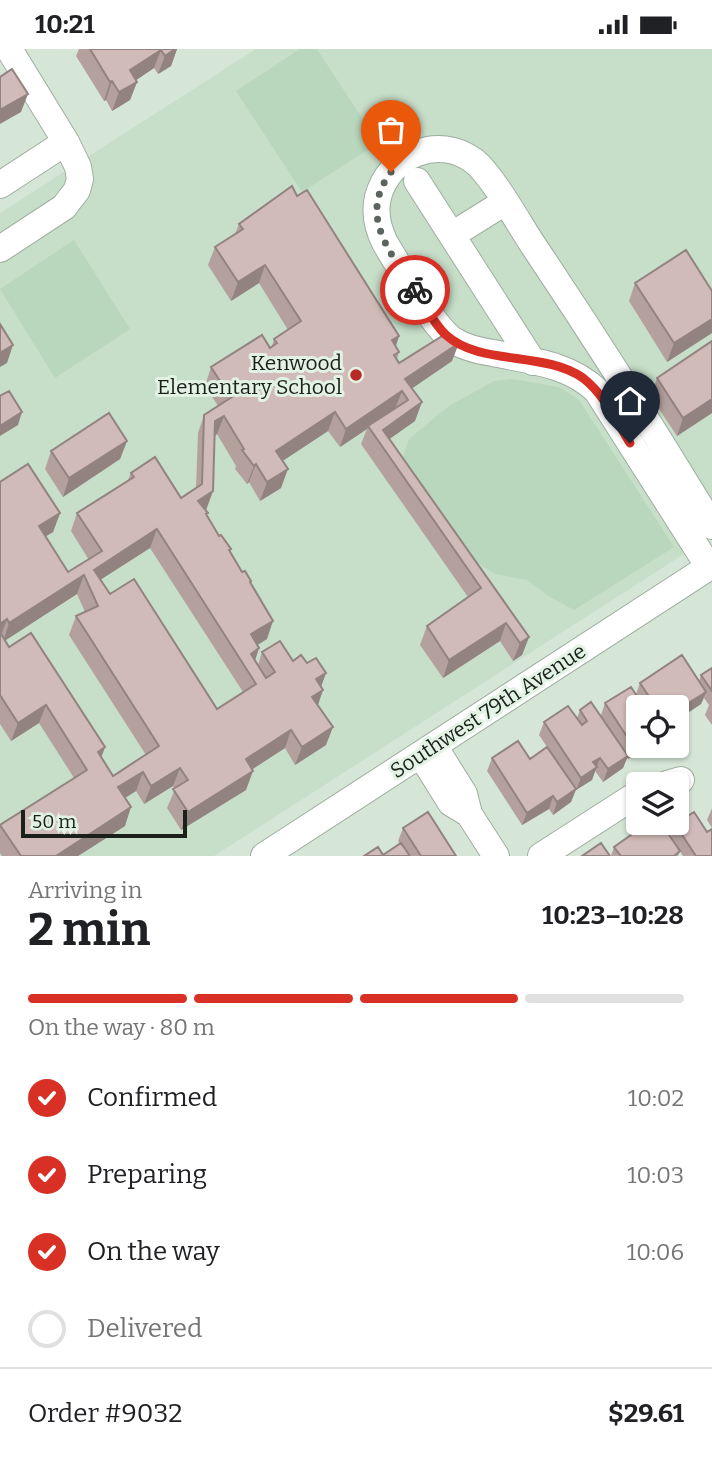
<!DOCTYPE html>
<meta charset="utf-8">
<style>
:root{--surface:#fff;--page:#f2f2f2;--text:#202124;--muted:#757577;--line:#e0e0e0;--accent:#d93025}
body{margin:0;font-family:Bitter,serif;background:var(--page);color:var(--text);height:100vh;display:flex;flex-direction:column;font-size:26px;white-space:nowrap}
*{box-sizing:border-box;margin:0}
p{font-size:23px;color:var(--muted)}
.icon{flex:none;width:38px;height:38px;fill:none;stroke:currentColor;stroke-width:2;stroke-linecap:round;stroke-linejoin:round}
.map{position:relative;height:807px;overflow:hidden}
.panel{display:flex;flex-direction:column;background:var(--surface);flex:1}
.panel>*{flex:none}
.buttons{position:absolute;left:626px;top:646px;display:grid;gap:14px}
.buttons a{display:grid;place-items:center;width:63px;height:63px;border-radius:7px;background:var(--surface);box-shadow:0 2px 5px #0004;font-size:35px}
.scale{position:absolute;left:21px;bottom:18px;width:166px;box-sizing:border-box;padding-left:7px;border:4px solid #1b201b;border-top:0;font-size:19px;line-height:24px;white-space:nowrap;color:#1b201b;-webkit-text-stroke:5px #e2f3e4;paint-order:stroke}
.pin{position:absolute;display:grid;place-items:center;width:60px;height:60px;color:#fff;margin:-72px -30px;border-radius:50% 50% 50% 0;rotate:-45deg;box-shadow:0 0 7px #0007}
.pin .icon{rotate:45deg}
.courier{position:absolute;display:grid;place-items:center;width:70px;height:70px;margin:-35px;border:5px solid #d93025;border-radius:50%;background:#fff;color:#222;box-shadow:0 2px 9px #0007}
.overview em{font-style:normal;font-weight:700}
.overview div{display:flex;flex-direction:column-reverse}
.overview{display:flex;align-items:center;justify-content:space-between;height:119px;padding:0 28px}
h1{font-size:46px;font-weight:700;line-height:52px}
.bar{display:grid;grid-template-columns:repeat(4,1fr);gap:10px 7px;align-content:center;height:84px;padding:0 28px}
.bar i{height:9px;border-radius:5px;background:var(--line)}
.bar .selected{background:var(--accent)}
.bar p{grid-column:span 4}
.line{display:flex;align-items:center;gap:18px;padding:0 28px;border-top:2px solid var(--line)}
.line div{flex:1}
ol{padding:0 28px;list-style:none}
li{display:flex;align-items:center;gap:21px;height:77px}
li p{margin-inline-start:auto}
li .icon{padding:7px;border-radius:50%;background:var(--accent);color:#fff;stroke-width:4}
li:last-child{color:var(--muted)}
li i{width:38px;height:38px;border:4px solid var(--line);border-radius:50%}
.status{display:flex;justify-content:space-between;align-items:center;height:49px;padding:0 35px;background:var(--surface);direction:ltr}
.status svg{height:19px;fill:currentColor}
.map>svg:first-child{display:block}
.built{fill:#c7dec9}
.green{fill:#b9d7bc}
.lines{fill:none;stroke-linecap:round;stroke-linejoin:round}
.minor-casing{stroke:#9eaea0;stroke-width:28}
.minor{stroke:#fff;stroke-width:26}
.wall{fill:#b4a19e;fill-rule:evenodd}
.shaded-wall{fill:#928381}
.building{fill:#d1bbb8;stroke:#928381;stroke-width:2;fill-rule:evenodd}
.done{stroke:#5c655d;stroke-width:7;stroke-dasharray:0 12.6}
.route{stroke:#d93025;stroke-width:9}
.poi-dot{fill:#b72827;stroke:#e2f3e4;stroke-width:2.5}
.labels{text-anchor:middle;stroke-width:6;stroke-linejoin:round;paint-order:stroke}
.poi-label{font-size:21px;fill:#1b201b;stroke:#e2f3e4;text-anchor:end}
.street-label{font-size:21px;fill:#1b201b;stroke:#e2f3e4}
</style>
<div class="status"><b>10:21</b><svg viewBox="0 0 49 12"><path d="M0 12V9h3v3zM5 12V6h3v6zM10 12V3h3v9zM15 12V0h3v12zM26 1h20v11H26zM47 4h2v5h-2z"/></svg></div>
<div class="map">
<svg width="712" height="807" viewBox="0 0 712 807">
<rect width="100%" height="100%" fill="#d5e6d7"/>
<path class="built" d="M256 0H712V487L214 807H0V164Z"/>
<path class="green" d="M300 0H317L378 94 302 143 236 42Z
M74 191 130 280 55 329 0 240Z
M512 330 559 338 579 351 674 498 574 561 550 548 527 531 495 525 467 507 401 415 409 390 449 357 494 332Z"/>
<g class="lines">
<defs>
<path id="minor" d="M417 132 533 313
M0 136 66 93
M452 186 505 153
M0 200 64 158 77 141 80 130 78 118 66 93 9 0
M709 518 597 342C569 315 531 312 493 304 480 302 465 299 453 291 433 278 399 217 385 194 378 180 374 165 378 148 389 106 438 85 474 112 493 127 520 177 535 199 596 290 655 383 712 477
M421 706 451 754 469 765 464 745 434 697
M667 735 681 731
M469 765 496 807
M264 807 712 516
M541 807 639 744"/>
</defs>
<use href="#minor" class="minor-casing"/>
<use href="#minor" class="minor"/>
</g>
<path class="wall" d="M79 0H177L171 17 158 25 154 19 136 31 137 33 130 51 112 62 106 51 104 52 76 7Z
M297 147 399 287 396 297 399 303 397 310 399 314 452 312 412 339 415 372 389 390 529 588 522 606 513 612 500 592 443 629 420 596 427 577 468 548 361 395 367 380 340 398 328 382 282 412 281 439 260 452 249 433 247 435 235 420 236 417 217 385 215 387 213 442 206 461 207 466 219 487 231 500 230 503 250 535 267 590 257 596 259 599 255 611 258 616 262 603 293 612 307 614 326 624 321 637 318 656 326 696 295 716 285 699 252 720 246 741 181 781 167 759 175 740 173 737 144 755 136 742 125 749V777L78 807H2L0 804V776L74 729 39 674 11 692 0 675V433L60 464 53 483 45 487 68 523 89 511 71 482 77 464 128 431 131 424 181 449 196 439 198 384 204 366 218 357 205 337 211 318 270 299 272 297 274 290 288 281 259 234 231 252 208 216 215 198 235 185 239 175ZM150 499 243 643 217 660 110 545 100 531ZM77 545 85 563 76 567 69 586 146 706 113 727 101 709 105 698 9 598 5 591Z
M635 234 712 242V284L667 313 629 252Z
M712 292V364L677 387 651 348 657 329Z
M127 392 120 410 63 448 45 420 51 402Z
M712 619V676L705 666 709 656 704 649 701 655 686 665 682 677 677 658H639V696H648L647 697 628 710 627 709 623 719 603 733 595 722 592 731 576 741 571 753 553 766 549 760 522 776 487 722 492 709 530 710 547 698 539 686 544 673 577 669 580 661 601 666 605 654 636 645 640 634 699 632 701 626Z
M712 759V779L707 771Z
M634 775 680 802 678 807H611L614 798 629 787Z
M675 775 707 783 712 807H683L671 788Z
M403 779 456 807H364L383 806 400 795 398 792Z"/>
<path class="shaded-wall" d="M175 0H177L171 17 158 25 165 7Z
M161 1 154 19 123 40 130 21Z
M112 32 106 51 104 52 110 33Z
M137 33 130 51 112 62 119 43Z
M28 45 21 63 0 75V61Z
M265 216 259 234 231 252 238 233Z
M712 270V284L667 313 674 294Z
M399 287 393 305 392 291Z
M459 294 452 312 404 345 402 342 395 360 368 377 367 380 340 398 346 380 405 330Z
M13 296 7 314 0 318V304Z
M712 350V364L677 387 683 369Z
M422 353 415 372 381 396 383 381Z
M22 363 18 376 0 387V377Z
M335 363 328 382 269 421 276 402Z
M224 367 217 385 208 390 215 372Z
M127 392 120 410 63 448 69 429Z
M256 415 249 433 247 435 254 417Z
M288 420 281 439 260 452 267 433Z
M213 442 206 461 191 470 198 452Z
M60 464 53 483 32 496 39 477Z
M157 480 150 499 89 538 94 521Z
M84 526 77 545 3 593 9 574Z
M7 570 0 589V575Z
M273 572 267 590 244 604 251 585Z
M506 574 500 592 443 629 449 611Z
M529 588 522 606 513 612 520 594Z
M259 599 253 618 251 605Z
M326 624 319 643 316 630Z
M323 641 317 659 312 648Z
M706 643 701 655 686 665 682 677 677 680V670L682 658Z
M46 656 39 674 11 692 18 674Z
M333 678 326 696 295 716 302 698Z
M291 681 285 699 239 729 246 710Z
M639 693V696H648L647 697 628 710 633 697Z
M105 698 98 717V703Z
M628 707 623 719 603 733 608 720Z
M600 709 592 731 576 741 581 729 593 713Z
M180 719 173 737 144 755 151 737Z
M253 722 246 741 181 781 188 763Z
M143 723 136 742 112 757 118 738Z
M576 740 571 753 553 766 557 753Z
M553 747 549 760 522 776 527 764Z
M131 758 125 777 78 807H56Z"/>
<path class="building" d="M90 0H175L165 7 161 1 130 21 137 33 119 43 112 32 110 33Z
M12 20 28 45 0 61V28Z
M292 137 297 147 307 141 399 287 392 291 399 303 394 306 399 314 447 284 459 294 405 330 422 353 383 381 529 588 520 594 506 574 449 611 427 577 481 539 368 377 408 351 402 342 346 380 335 363 276 402 288 420 267 433 256 415 254 417 242 401 244 400 224 367 215 372 213 442 198 452 208 464 206 465 219 487 221 486 231 500 229 501 242 523 245 522 251 532 250 533 273 572 251 585 259 599 251 605 266 629 275 623 262 603 280 592 293 612 301 606 307 614 316 609 326 624 316 630 323 641 312 648 333 678 302 698 291 681 246 710 253 722 188 763 173 740 188 731 180 719 151 737 143 723 118 738 131 758 56 807H21L0 776 87 721 46 656 18 674 0 646V583L9 598 31 584 105 698 98 703 113 727 159 697 76 567 98 557 84 526 9 574 7 570 0 575V433L28 415 60 464 39 477 68 523 102 502 77 464 134 428 131 424 155 408 181 449 202 435 204 366 235 346 233 344 229 346 211 318 262 286 270 299 277 294 274 290 301 272 265 216 238 233 215 198 243 180 239 175ZM157 480 256 635 217 660 134 530 110 545 94 521Z
M686 201 712 242V270L674 294 635 234Z
M0 275 13 296 0 304Z
M712 292V350L683 369 657 329Z
M9 342 22 363 0 377V347Z
M109 364 127 392 69 429 51 402Z
M682 606 706 643 682 658 687 664 677 670V658H656L640 634Z
M712 619V642L701 626Z
M631 638 644 658H639V693L633 697 605 654Z
M591 653 628 707 608 720 600 709 593 713 597 718 581 729 544 673 568 657 582 676 587 672 580 661Z
M518 692 530 710 547 698 576 740 557 753 553 747 527 764 492 709Z
M428 763 456 807H421L403 779Z
M694 763 707 783 712 780V807H696L675 775Z
M639 771V774H661L680 802 674 807H621L614 798 638 781 634 775Z
M401 794 410 807H364L378 798 383 806Z
M601 794 610 807H582Z"/>
<g class="lines">
<path class="done" d="M391 123C358 167 390 203 415 241"/>
<path class="route" d="M415 241C425 256 433 274 446 286 480 317 545 302 583 329 604 345 617 373 630 394"/>
</g>
<circle class="poi-dot" cx="356" cy="326" r="7"/>
<g class="labels">
<g class="poi-label">
<text x="342" y="321">Kenwood<tspan x="342" dy="24">Elementary School</tspan></text>
</g>
<g class="street-label">
<text transform="translate(488 662) rotate(-33)" y="7">Southwest 79th Avenue</text>
</g>
</g>
</svg>
<div class="buttons">
<a><svg class="icon" aria-label="locate" viewBox="0 0 24 24"><circle cx="12" cy="12" r="6"/><path d="M12 2v4M12 18v4M2 12h4M18 12h4"/></svg></a>
<a><svg class="icon" aria-label="layers" viewBox="0 0 24 24"><path d="M12 4l9 5-9 5-9-5zM3 14l9 5 9-5"/></svg></a>
</div>
<div class="scale">50 m</div>
<div class="pin" style="left:391px;top:123px;background:#ea580c"><svg class="icon" aria-label="bag" viewBox="0 0 24 24"><path d="M5 8h14l-1 12H6zM9 8a3 3 0 0 1 6 0"/></svg></div>
<div class="pin" style="left:630px;top:394px;background:#1f2937"><svg class="icon" aria-label="home" viewBox="0 0 24 24"><path d="M3 11l9-7 9 7M6 9v11h12V9"/></svg></div>
<div class="courier" style="left:415px;top:241px"><svg class="icon" aria-label="bike" viewBox="0 0 24 24"><circle cx="6" cy="16" r="4"/><circle cx="18" cy="16" r="4"/><path d="M6 16l4-8h5l3 8M10 8l3 8H6M13 5h3"/></svg></div>
</div>
<section class="panel">
<div class="overview"><div><h1>2 min</h1><p>Arriving in</p></div><em>10:23–10:28</em></div>
<div class="bar"><i class="selected"></i><i class="selected"></i><i class="selected"></i><i></i><p>On the way · 80 m</p></div>
<ol>
<li><svg class="icon" aria-label="check" viewBox="0 0 24 24"><path d="M5 12l5 5 9-10"/></svg>Confirmed<p>10:02</p></li>
<li><svg class="icon" aria-label="check" viewBox="0 0 24 24"><path d="M5 12l5 5 9-10"/></svg>Preparing<p>10:03</p></li>
<li><svg class="icon" aria-label="check" viewBox="0 0 24 24"><path d="M5 12l5 5 9-10"/></svg>On the way<p>10:06</p></li>
<li><i></i>Delivered</li>
</ol>
<div class="line" style="height:91px"><div>Order #9032</div><b>$29.61</b></div>
</section>
